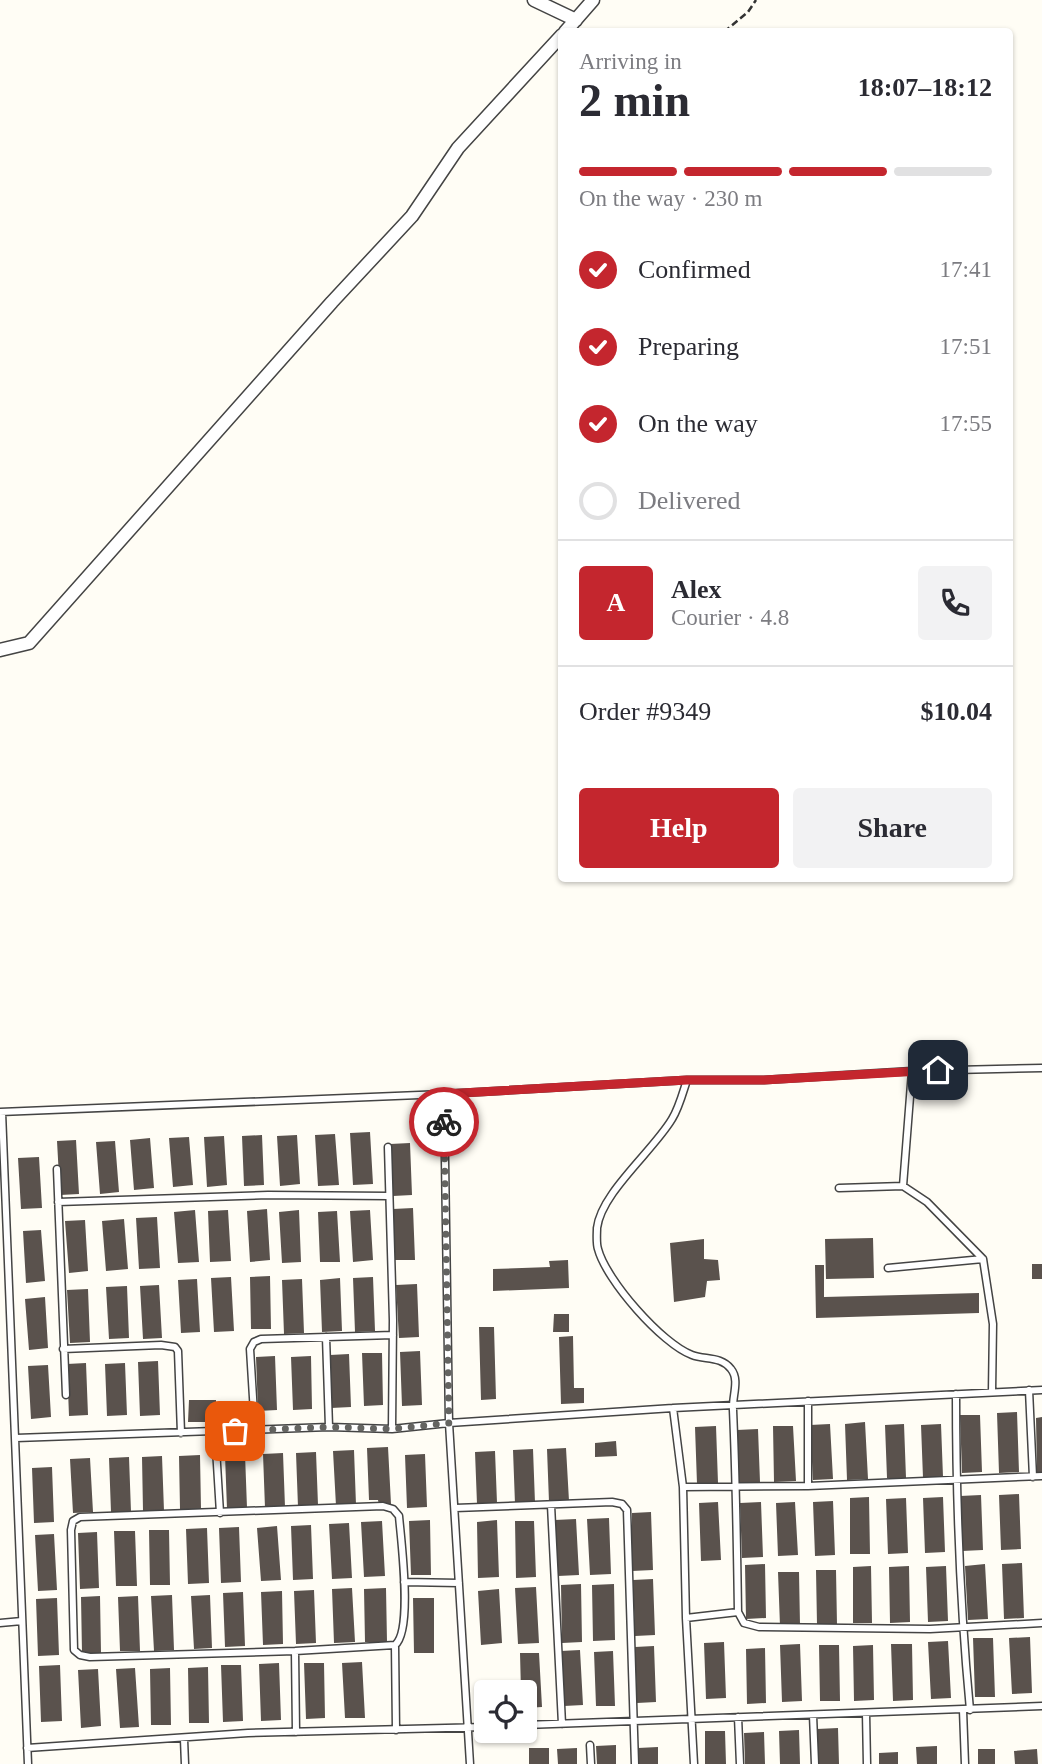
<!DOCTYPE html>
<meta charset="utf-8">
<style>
:root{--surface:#fff;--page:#f2f2f3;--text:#2b2b33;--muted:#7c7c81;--line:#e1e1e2;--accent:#c4262e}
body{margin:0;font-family:"Times New Roman",serif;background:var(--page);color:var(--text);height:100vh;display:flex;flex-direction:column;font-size:26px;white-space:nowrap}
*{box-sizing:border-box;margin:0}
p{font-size:23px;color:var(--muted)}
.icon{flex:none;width:38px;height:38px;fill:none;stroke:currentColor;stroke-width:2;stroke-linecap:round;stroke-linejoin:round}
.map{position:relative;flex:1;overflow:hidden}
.drawer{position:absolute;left:558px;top:28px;width:455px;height:854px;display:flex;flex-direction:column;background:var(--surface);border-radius:7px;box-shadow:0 2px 5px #0004}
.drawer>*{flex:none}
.controls{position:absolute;left:474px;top:1680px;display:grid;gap:14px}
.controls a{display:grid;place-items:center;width:63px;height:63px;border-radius:7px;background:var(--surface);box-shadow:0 2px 5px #0004;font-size:35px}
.pin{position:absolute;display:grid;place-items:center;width:60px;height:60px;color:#fff;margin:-30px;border-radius:14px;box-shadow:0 4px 10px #0006}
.courier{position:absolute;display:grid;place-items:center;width:70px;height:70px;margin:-35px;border:5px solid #c4262e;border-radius:50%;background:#fff;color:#222;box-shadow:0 2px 9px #0007}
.summary em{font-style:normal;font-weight:700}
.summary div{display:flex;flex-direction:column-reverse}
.summary{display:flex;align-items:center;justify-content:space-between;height:119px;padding:0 21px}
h1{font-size:46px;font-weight:700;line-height:52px}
.bar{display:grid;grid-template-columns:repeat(4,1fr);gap:10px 7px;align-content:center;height:84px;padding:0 21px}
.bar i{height:9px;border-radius:5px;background:var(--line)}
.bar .selected{background:var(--accent)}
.bar p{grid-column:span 4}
.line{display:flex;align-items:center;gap:18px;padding:0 21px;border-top:2px solid var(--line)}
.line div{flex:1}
.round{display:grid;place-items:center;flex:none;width:74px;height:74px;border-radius:7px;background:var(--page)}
ol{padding:0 21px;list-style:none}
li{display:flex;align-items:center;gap:21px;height:77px}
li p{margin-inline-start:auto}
li .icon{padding:7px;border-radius:50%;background:var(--accent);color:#fff;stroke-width:4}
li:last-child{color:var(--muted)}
li i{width:38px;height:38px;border:4px solid var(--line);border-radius:50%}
.action{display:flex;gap:14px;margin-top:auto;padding:14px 21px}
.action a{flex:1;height:80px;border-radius:7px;background:var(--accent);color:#fff;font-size:28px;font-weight:700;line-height:80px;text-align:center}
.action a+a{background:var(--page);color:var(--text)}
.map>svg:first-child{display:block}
.building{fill:#5a524d}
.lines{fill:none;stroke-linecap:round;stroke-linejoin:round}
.lane-casing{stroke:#444;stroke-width:9}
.street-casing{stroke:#444;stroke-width:15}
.path{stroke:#333;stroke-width:2.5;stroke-dasharray:7 3.5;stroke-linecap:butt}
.lane{stroke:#fff;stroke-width:6}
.street{stroke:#fff;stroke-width:12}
.done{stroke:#646461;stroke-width:7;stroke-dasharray:0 12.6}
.route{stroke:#c4262e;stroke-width:9}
</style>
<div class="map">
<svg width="1042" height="1764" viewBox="0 0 1042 1764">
<rect width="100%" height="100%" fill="#fffdf5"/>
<path class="building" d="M370 1132 373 1184 353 1185 350 1133Z
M335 1134 339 1185 318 1186 315 1135Z
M262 1135 264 1185 244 1186 242 1136Z
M297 1135 300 1184 280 1186 277 1136Z
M224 1136 227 1185 207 1187 204 1137Z
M189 1137 193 1185 173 1187 169 1138Z
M150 1138 154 1188 134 1190 130 1140Z
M76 1140 79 1194 60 1195 57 1141Z
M115 1141 119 1192 100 1194 96 1142Z
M410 1143 412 1195 393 1196 390 1144Z
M39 1157 42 1208 21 1209 18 1158Z
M413 1208 415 1260H395L393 1209Z
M267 1209 270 1260 250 1262 247 1211Z
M195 1210 199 1262 178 1263 174 1212Z
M228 1210 231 1261 210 1262 208 1211Z
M299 1210 301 1262 282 1263 279 1212Z
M370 1210 373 1260 353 1262 350 1211Z
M337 1211 340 1262H320L318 1212Z
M157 1217 160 1268 139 1269 136 1218Z
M124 1219 128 1269 106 1271 102 1221Z
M85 1220 88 1271 69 1273 65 1221Z
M41 1230 45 1281 26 1283 23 1231Z
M873 1238 874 1278 826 1279 825 1239Z
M704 1239V1259L718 1260 720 1280 707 1281 705 1297 674 1302 670 1243Z
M568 1260 569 1288 493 1291V1269L550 1267 549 1261Z
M1032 1264H1042V1279H1032Z
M815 1265H824V1297L979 1293V1313L816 1318Z
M270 1276 271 1329H251L250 1277Z
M231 1277 234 1331 214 1332 211 1278Z
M373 1277 375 1331 355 1332 353 1278Z
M340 1278 342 1331 322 1332 320 1280Z
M197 1279 200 1332 181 1333 178 1280Z
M302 1279 304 1333 284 1334 282 1280Z
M417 1284 419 1337 399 1338 396 1285Z
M159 1285 162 1338 143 1339 140 1286Z
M127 1286 129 1338 109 1339 106 1287Z
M88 1289 90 1342 70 1343 67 1290Z
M45 1297 48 1348 29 1350 25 1299Z
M554 1314H569V1332H553Z
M479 1327H494L496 1399 481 1400Z
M573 1336 574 1388H584V1403L561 1404 559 1337Z
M420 1351 422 1405 402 1406 400 1352Z
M362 1353H382L383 1405 364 1406Z
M349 1354 351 1407 331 1408 330 1355Z
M275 1356 277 1410 258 1411 256 1357Z
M311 1356 312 1409 293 1410 291 1357Z
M158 1361 160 1415 140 1416 138 1362Z
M86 1363 88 1415 69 1416 67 1364Z
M125 1363 127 1415 107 1416 105 1364Z
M48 1365 51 1417 31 1419 28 1366Z
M189 1400H216V1422H188Z
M1017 1412 1019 1472 999 1473 997 1413Z
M960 1415H980L982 1472 962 1473Z
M1042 1417V1473H1037L1036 1418Z
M865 1422 868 1479 847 1480 845 1424Z
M830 1424 833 1479 813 1480 810 1425Z
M904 1424 906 1478H887L885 1425Z
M941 1424 943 1477 923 1478 921 1425Z
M716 1426 718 1483 697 1484 695 1427Z
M773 1426H793L796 1481 774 1482Z
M758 1429 760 1482 739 1483 737 1430Z
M616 1441 617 1456 595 1457V1443Z
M388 1447 391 1504 379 1505 378 1500H369L367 1448Z
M566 1448 569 1501 549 1502 547 1449Z
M533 1449 535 1503 515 1504 513 1450Z
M354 1450 356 1505 336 1506 333 1451Z
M495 1451 497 1503 477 1504 475 1452Z
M316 1452 318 1505 298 1507 296 1453Z
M283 1453 285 1507 265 1508 263 1454Z
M245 1454 247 1508 227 1509 225 1455Z
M425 1454 427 1507 407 1508 405 1455Z
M200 1455 201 1509H180L179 1456Z
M162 1456 164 1511H143L142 1457Z
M129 1457 131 1512H111L109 1458Z
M90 1458 93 1512 73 1513 70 1459Z
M52 1467 54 1522 34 1523 32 1468Z
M1019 1494 1021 1549 1001 1550 999 1495Z
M981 1495 983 1550 962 1551 960 1496Z
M869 1497 870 1554H850V1498Z
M943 1497 945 1552 925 1553 923 1498Z
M906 1498 908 1553 888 1554 886 1499Z
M833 1501 835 1555 815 1556 813 1502Z
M718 1502 721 1560 701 1561 699 1503Z
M761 1502 763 1557 742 1558 740 1503Z
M795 1502 798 1555 778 1556 776 1503Z
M651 1512 653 1570 632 1571V1513Z
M609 1518 611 1574 590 1575 587 1519Z
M576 1519 579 1575 558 1576 555 1520Z
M430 1520 431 1575H411L409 1521Z
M497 1520 499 1577 478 1578 477 1522Z
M382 1521 385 1576 364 1577 361 1522Z
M515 1521H534L536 1577 516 1578Z
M349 1523 352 1578 332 1579 329 1524Z
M311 1525 313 1579 293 1580 291 1526Z
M277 1526 281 1580 261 1581 257 1528Z
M239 1527 241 1582 221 1583 219 1528Z
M207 1528 209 1583 188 1584 186 1529Z
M149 1530H169L170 1585H150Z
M114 1531H135L137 1586H116Z
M97 1532 99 1588 80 1589 78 1533Z
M54 1534 57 1590 38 1591 35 1535Z
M1022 1563 1024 1618 1004 1619 1002 1564Z
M765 1564 766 1618 746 1619 745 1565Z
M985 1564 988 1619 968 1620 965 1566Z
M871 1566 872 1623H853V1567Z
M909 1566 910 1622 890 1623 889 1567Z
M946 1566 948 1621 928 1622 926 1567Z
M816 1570H836L837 1625H817Z
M778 1572H799L800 1625 780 1626Z
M653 1579 655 1635 635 1636 633 1580Z
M581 1584 582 1642 562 1643 561 1585Z
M614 1584 615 1640 593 1641 592 1585Z
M536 1587 539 1643 518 1644 515 1588Z
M352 1588 355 1642 334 1643 332 1589Z
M386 1588 387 1642H365L364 1589Z
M499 1589 502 1643 481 1645 478 1591Z
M314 1590 316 1643 296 1644 294 1591Z
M282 1591 283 1644 263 1645 261 1592Z
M243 1592 245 1646 225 1647 223 1593Z
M172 1595 174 1650 154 1651 151 1596Z
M210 1595 212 1648 194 1649 191 1596Z
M100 1596 101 1653H82L81 1597Z
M138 1596 140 1651H120L118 1597Z
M57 1598 59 1655 38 1656 36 1599Z
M413 1598H434V1653H414Z
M1030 1637 1032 1693 1012 1694 1009 1638Z
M973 1638H993L995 1697H975Z
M948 1641 951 1698 931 1699 928 1642Z
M724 1642 726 1698 706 1699 704 1643Z
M800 1644 802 1701 782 1702 780 1645Z
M891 1644H912L913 1700 893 1701Z
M819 1645H839L840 1701H820Z
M873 1645 874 1700 854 1701 853 1646Z
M654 1646 656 1702 637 1703 635 1647Z
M765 1648 766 1703 747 1704 746 1649Z
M580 1650 583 1705 564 1706 561 1651Z
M613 1651 615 1706H596L594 1652Z
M520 1653H539L542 1707 525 1708V1692H521Z
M362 1662 365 1718H345L342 1663Z
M279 1663 281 1720 261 1721 259 1664Z
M304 1663H324L325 1718 306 1719Z
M60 1665 62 1721 41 1722 39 1666Z
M221 1665H241L243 1721 223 1722Z
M208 1667 209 1723H189L188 1668Z
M135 1668 139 1727 120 1728 116 1669Z
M170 1668 171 1725H151L150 1669Z
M98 1669 101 1726 81 1728 78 1670Z
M838 1728 839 1764H818L817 1729Z
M799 1730 800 1764H780L779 1731Z
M705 1731H725L726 1764H705Z
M764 1732 765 1764H745L744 1733Z
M616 1745V1764H597L596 1746Z
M937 1746V1764H917L916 1747Z
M658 1747V1764H638V1748Z
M529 1748H549V1764H529Z
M577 1748V1764H558L557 1749Z
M978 1749H995V1764H978Z
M1037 1749 1038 1764H1015L1014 1751Z
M898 1752V1764H879V1753Z"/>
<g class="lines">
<defs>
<path id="lane" d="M687 1080C683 1092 679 1108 672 1119 653 1151 601 1193 597 1228 597 1234 596 1243 598 1249 606 1280 662 1344 692 1355 705 1360 721 1356 731 1369 740 1380 732 1396 733 1410 736 1477 737 1545 738 1612L744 1623 759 1627 930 1629 1042 1623
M444 1094 449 1423 470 1764
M0 1112 444 1094 687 1080H764L912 1071 1042 1068
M2 1112 28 1764
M388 1147 393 1320 392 1429
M57 1169 66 1395
M903 1186 912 1071
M839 1188 903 1186 927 1202 983 1259 993 1324 992 1392
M58 1202 268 1195 389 1196
M888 1268 983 1259
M326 1337 329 1427
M63 1349 161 1345 175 1347 178 1351 181 1433
M1029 1390 1033 1477
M956 1394C956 1500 960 1605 970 1710
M808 1401V1486
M673 1408 683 1487 686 1618 694 1764
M255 1430 250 1349 254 1342 261 1339 393 1335
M215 1432 220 1513
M16 1438 329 1427 392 1429 449 1423 673 1408 1042 1390
M683 1487 808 1486 1042 1476
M551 1505 562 1724
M455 1508 612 1502 622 1504 627 1510 635 1764
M404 1582 459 1583
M686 1618 738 1612
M0 1623 22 1621
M395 1645 295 1651 90 1657 80 1655 74 1650 71 1530 73 1521 80 1517 383 1506 393 1509 399 1516C401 1540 413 1631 395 1645L396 1730
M295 1651 296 1732
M963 1710 965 1764
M866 1713 867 1764
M813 1715 815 1764
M738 1717 740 1764
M525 1725 1042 1706
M184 1739 185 1764
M590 1745 591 1764
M27 1748 248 1733 486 1727"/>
<path id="street" d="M534 0 576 20
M565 32 593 0
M0 650 29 643 332 302 412 216 458 148 562 35"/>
</defs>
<use href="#lane" class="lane-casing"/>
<use href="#street" class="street-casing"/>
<path class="path" d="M724 32 748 12 756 0"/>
<use href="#lane" class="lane"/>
<use href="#street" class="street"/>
</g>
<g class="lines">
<path class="done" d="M235 1431 329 1427 392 1429 449 1423 444 1122"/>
<path class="route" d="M444 1122V1094L687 1080H764L938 1070"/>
</g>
</svg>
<div class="controls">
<a><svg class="icon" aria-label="locate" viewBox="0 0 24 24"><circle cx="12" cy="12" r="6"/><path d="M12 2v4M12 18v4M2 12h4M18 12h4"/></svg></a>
</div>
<div class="pin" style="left:235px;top:1431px;background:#ea580c"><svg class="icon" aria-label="bag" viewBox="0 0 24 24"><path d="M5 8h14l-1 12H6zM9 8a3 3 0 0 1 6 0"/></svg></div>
<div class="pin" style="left:938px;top:1070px;background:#1f2937"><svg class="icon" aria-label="home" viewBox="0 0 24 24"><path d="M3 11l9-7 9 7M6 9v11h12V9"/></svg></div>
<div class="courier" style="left:444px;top:1122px"><svg class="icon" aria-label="bike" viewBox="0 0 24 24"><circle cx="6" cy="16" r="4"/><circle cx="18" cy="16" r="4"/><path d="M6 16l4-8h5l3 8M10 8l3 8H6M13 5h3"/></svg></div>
<section class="drawer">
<div class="summary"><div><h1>2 min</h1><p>Arriving in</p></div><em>18:07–18:12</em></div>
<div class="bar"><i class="selected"></i><i class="selected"></i><i class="selected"></i><i></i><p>On the way · 230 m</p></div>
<ol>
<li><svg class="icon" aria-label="check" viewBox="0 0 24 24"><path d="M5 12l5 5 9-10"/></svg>Confirmed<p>17:41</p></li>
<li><svg class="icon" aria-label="check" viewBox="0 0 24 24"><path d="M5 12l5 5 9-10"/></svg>Preparing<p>17:51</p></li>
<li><svg class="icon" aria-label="check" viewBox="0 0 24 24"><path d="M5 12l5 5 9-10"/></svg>On the way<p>17:55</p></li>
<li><i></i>Delivered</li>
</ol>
<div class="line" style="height:126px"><b class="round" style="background:var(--accent);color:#fff">A</b><div><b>Alex</b><p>Courier · 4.8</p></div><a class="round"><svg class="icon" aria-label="phone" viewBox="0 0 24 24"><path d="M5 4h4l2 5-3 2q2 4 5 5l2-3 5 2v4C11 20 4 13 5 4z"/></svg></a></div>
<div class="line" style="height:91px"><div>Order #9349</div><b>$10.04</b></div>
<div class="action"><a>Help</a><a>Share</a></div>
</section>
</div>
